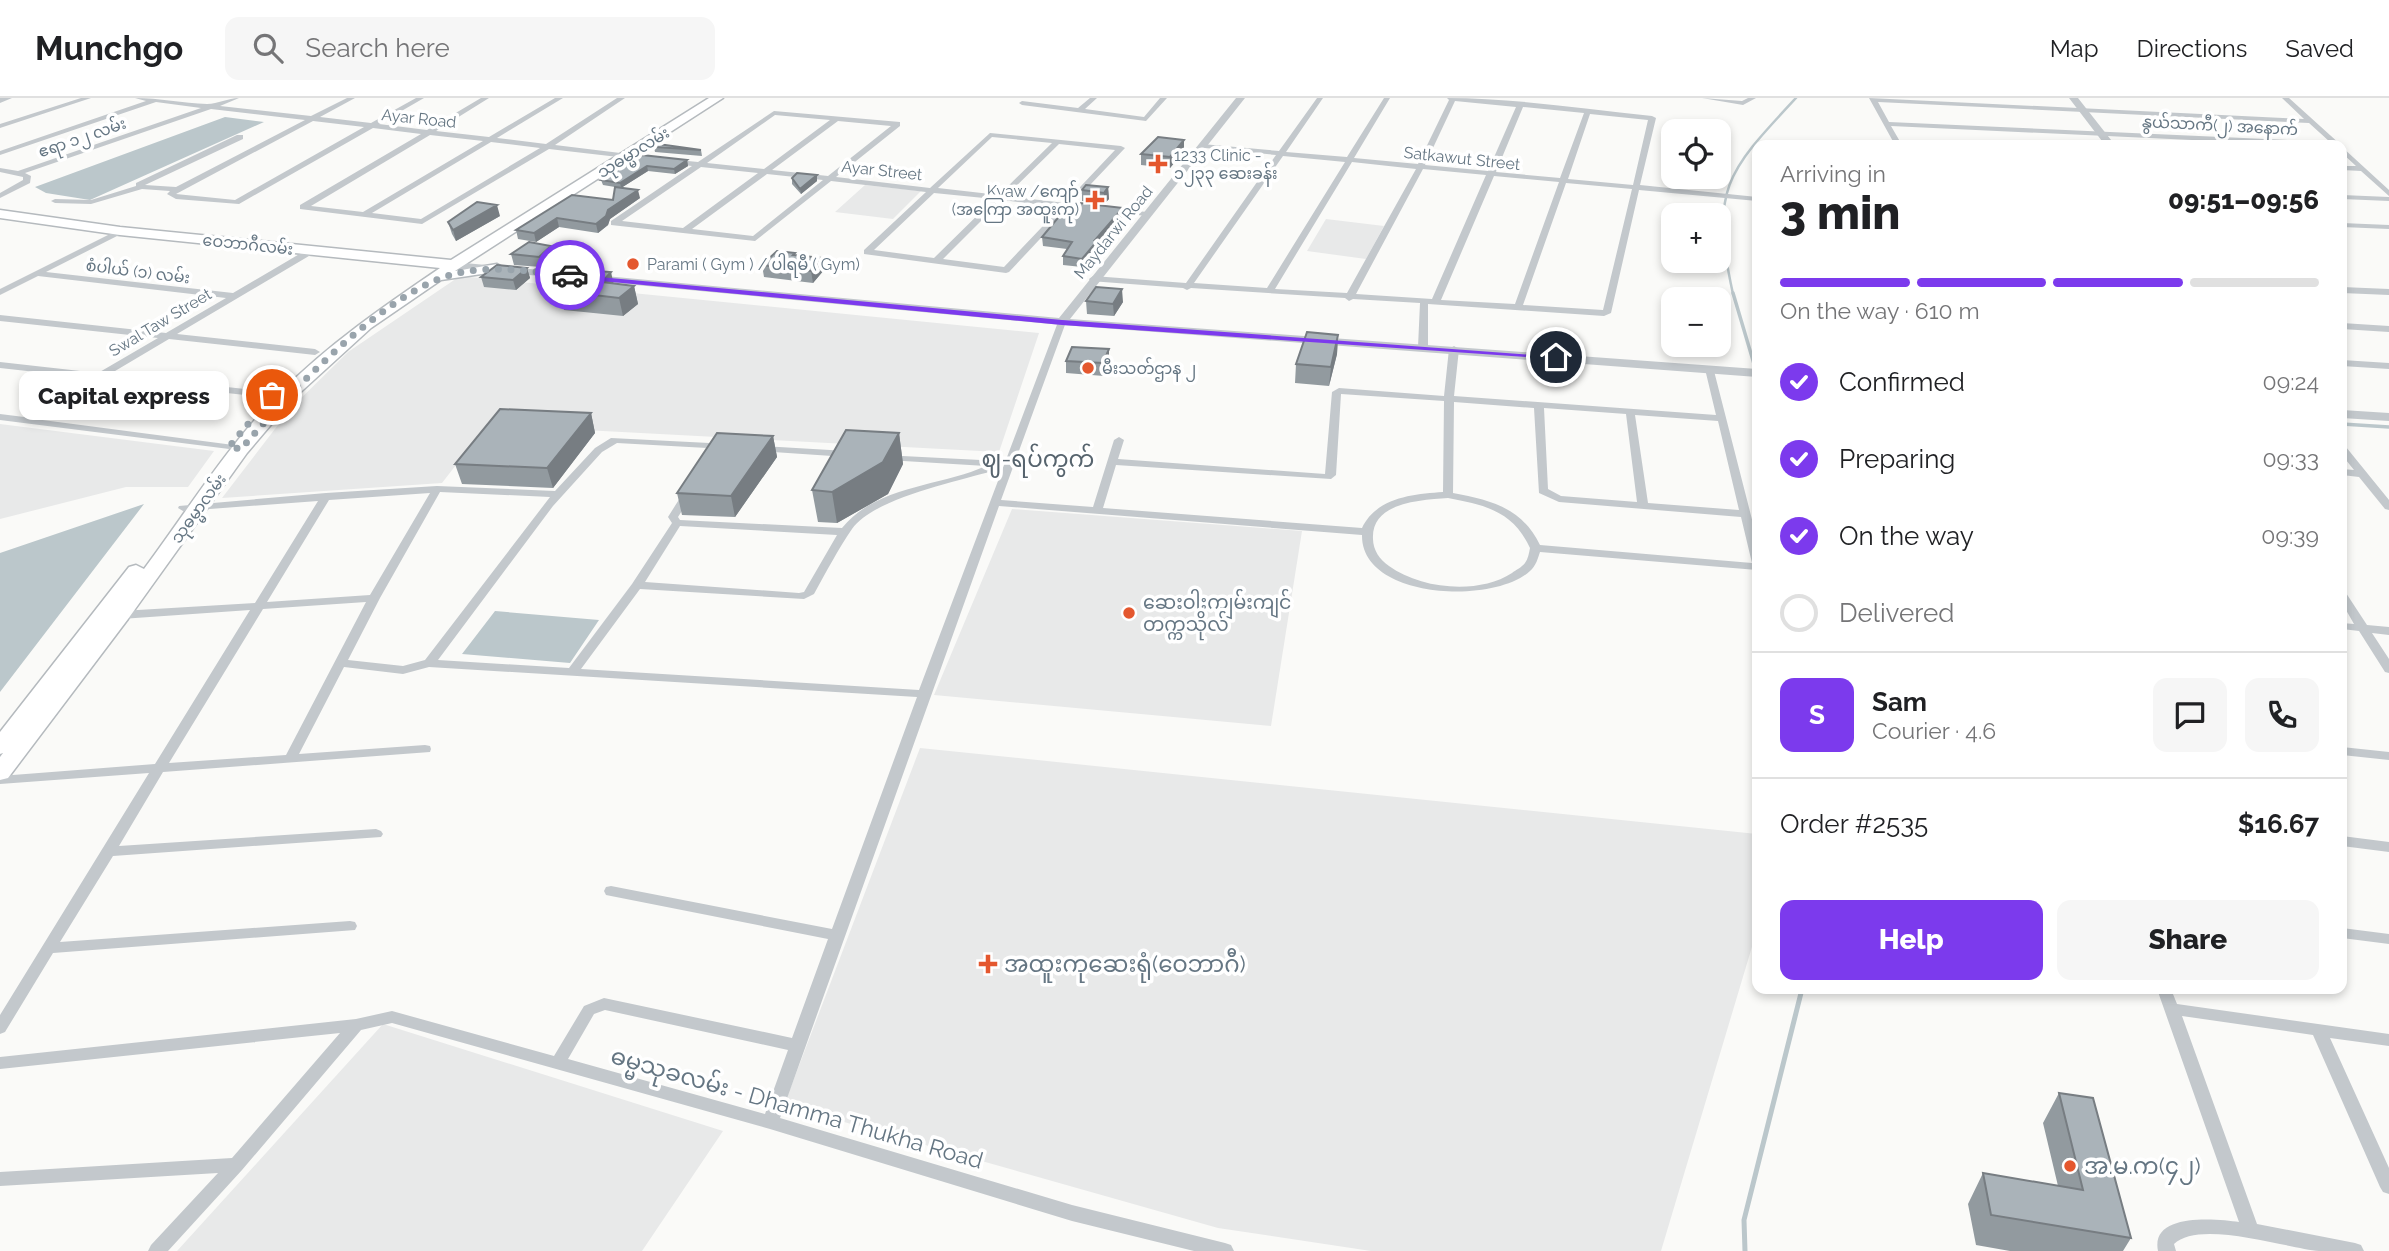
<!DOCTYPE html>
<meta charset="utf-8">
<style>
:root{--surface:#fff;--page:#f6f6f6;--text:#202124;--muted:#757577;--line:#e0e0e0;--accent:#7c3aed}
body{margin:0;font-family:Raleway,"Noto Sans Myanmar",sans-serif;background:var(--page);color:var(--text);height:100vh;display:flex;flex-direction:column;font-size:26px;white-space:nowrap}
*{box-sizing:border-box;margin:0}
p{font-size:23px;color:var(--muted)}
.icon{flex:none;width:38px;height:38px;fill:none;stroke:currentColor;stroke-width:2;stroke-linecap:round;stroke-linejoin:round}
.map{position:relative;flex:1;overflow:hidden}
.details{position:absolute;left:1752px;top:42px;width:595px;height:854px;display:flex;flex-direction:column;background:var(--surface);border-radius:14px;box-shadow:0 4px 10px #0003}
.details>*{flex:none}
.tools{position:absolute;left:1661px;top:21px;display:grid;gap:14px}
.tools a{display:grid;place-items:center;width:70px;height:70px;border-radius:14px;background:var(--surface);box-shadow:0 4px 10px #0003;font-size:35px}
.pin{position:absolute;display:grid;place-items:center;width:60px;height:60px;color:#fff;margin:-30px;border:4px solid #fff;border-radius:50%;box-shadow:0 2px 7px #0007}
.courier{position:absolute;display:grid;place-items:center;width:70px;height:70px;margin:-35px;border:5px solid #7c3aed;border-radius:50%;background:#fff;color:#222;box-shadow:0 2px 9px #0007}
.bubble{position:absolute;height:49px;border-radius:14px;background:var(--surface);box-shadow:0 4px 10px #0003;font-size:23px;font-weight:800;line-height:49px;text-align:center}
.head em{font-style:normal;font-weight:800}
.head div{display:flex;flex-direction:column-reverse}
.head{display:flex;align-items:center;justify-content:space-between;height:119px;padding:0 28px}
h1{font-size:46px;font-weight:800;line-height:52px}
.bar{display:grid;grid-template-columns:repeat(4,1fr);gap:10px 7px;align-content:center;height:84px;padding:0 28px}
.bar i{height:9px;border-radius:5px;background:var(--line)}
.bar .on{background:var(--accent)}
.bar p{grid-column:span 4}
.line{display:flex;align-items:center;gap:18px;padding:0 28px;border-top:2px solid var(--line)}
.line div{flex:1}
.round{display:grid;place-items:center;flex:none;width:74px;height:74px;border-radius:14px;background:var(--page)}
ol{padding:0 28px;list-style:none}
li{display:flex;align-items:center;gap:21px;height:77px}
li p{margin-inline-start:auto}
li .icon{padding:7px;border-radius:50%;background:var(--accent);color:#fff;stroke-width:4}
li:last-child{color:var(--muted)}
li i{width:38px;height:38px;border:4px solid var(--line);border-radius:50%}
.cta{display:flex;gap:14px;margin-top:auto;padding:14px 28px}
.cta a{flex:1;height:80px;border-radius:14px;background:var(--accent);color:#fff;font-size:28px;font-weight:800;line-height:80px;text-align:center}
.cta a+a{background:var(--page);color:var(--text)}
header{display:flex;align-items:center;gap:42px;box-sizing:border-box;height:98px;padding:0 35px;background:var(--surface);border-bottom:2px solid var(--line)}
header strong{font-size:33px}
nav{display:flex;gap:38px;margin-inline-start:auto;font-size:24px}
.search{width:490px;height:63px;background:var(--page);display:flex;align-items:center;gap:18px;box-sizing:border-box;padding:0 24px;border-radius:14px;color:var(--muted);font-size:26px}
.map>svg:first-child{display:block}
.built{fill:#e8e9e9}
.water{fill:#bbc7cb}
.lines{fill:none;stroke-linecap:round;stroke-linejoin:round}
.stream-far2{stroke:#bbc7cb;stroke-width:2.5}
.stream-far1{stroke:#bbc7cb;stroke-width:3.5}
.stream{stroke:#bbc7cb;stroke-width:5}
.primary-casing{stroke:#b5babe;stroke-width:3}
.minor{fill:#c3c8cc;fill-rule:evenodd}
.tertiary{fill:#c3c8cc;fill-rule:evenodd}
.primary{fill:#fff;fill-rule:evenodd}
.wall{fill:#929a9f}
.shaded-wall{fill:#777d82}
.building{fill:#aab3b9;stroke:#777d82;stroke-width:2}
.route{fill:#7c3aed}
.done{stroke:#99a4ac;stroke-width:7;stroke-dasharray:0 12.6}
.poi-dot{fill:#e4572e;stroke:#fff;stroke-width:2.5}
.labels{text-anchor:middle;stroke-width:7;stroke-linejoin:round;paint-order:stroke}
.far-street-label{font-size:16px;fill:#657683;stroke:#fff}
.far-poi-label{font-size:16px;fill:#657683;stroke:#fff;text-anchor:start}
.poi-label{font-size:19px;fill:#657683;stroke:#fff;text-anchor:start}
.quarter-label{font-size:23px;fill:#57646e;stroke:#fff}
.near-poi-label{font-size:23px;fill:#657683;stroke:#fff;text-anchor:start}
.near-street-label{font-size:23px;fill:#657683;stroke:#fff}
</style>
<header>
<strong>Munchgo</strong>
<div class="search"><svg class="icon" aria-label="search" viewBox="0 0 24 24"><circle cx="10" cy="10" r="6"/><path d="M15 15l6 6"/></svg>Search here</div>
<nav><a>Map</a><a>Directions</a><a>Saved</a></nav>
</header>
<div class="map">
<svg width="2389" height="1153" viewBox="0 0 2389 1153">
<rect width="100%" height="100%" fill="#fafaf8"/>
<path class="built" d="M865 87 921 93 893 121 835 114Z
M1326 121 1384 128 1366 161 1307 153Z
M460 178 1039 235 999 354 487 327 442 385 222 400 291 310 348 254Z
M0 326 214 353 188 389H126L0 421Z
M1012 411 1302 433 1271 628 934 597Z
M920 650 1757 736V832L1661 1153H1371L1218 1130 784 1007Z
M383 926 723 1033 642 1153H177Z"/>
<path class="water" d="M225 19 264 24 90 102 46 95 35 89Z
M144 406 0 594V455Z
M495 513 599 522 570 565 462 556Z"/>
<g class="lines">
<path class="stream-far2" d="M1733 196C1710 91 1726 75 1796 0"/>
<path class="stream-far1" d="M1733 195 1757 276
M2342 326 2389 329"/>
<path class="stream" d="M1745 1153 1744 1122 1802 891"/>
<defs>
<path id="primary" d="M709 0H723L455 173 497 166 504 170 502 173 441 182 371 230 292 302 247 355 128 521 8 680 0 682V659L3 655 0 656V634L129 469 136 467 144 471C188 412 228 346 281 294 329 246 384 208 440 170L120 137 0 120V112L120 129 451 162Z"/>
</defs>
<use href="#primary" class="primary-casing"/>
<path class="minor" d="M81 0H91L0 30V26Z
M135 0C159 0 183 5 207 6 218 6 228 0 239 0L220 8 311 18 347 0H355L320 19 371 25 416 0H424L379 26 427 32 481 0H489L436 33 489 39 555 0H563L497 40 546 46 617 0H625L555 47 653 59 657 61 653 63 549 51 422 126 300 111V107L421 36 373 30 239 106 176 101 167 96 170 93 142 91 91 106 55 105 51 103 55 101 91 102 136 88V85L237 37H243V41L145 87 176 89 305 22 211 11 25 75 31 78 30 85 0 100V95L23 82V79L0 74V70L18 73 201 10 156 4 0 57V53L146 3ZM313 23 364 29 235 102 176 96ZM430 37 483 43 363 114 311 108ZM491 44 540 50 421 121 372 115Z
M1090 0H1097L1085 11 1144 19 1160 0H1167L1146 23 1022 7 1019 5 1022 3 1078 10Z
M1317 0H1323L1286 54 1347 59 1384 0H1390L1354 60 1418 66 1449 2 1447 0C1515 0 1583 11 1652 18L1656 20 1640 87 1757 99V103L1639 92 1611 215 1604 218 1428 206V249L1423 252 1418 249 1420 205 1353 201 1349 203 1345 200 1191 190 1187 192 1183 190 1090 183 1089 181 1093 178 1186 185 1276 57 1205 50H1202V46L1279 53ZM1455 3 1516 9 1488 73 1425 67ZM1523 9 1584 15 1560 80 1496 74ZM1590 16 1648 22 1633 87 1568 81ZM1283 58 1345 64 1267 190 1194 185ZM1352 64 1416 71 1347 195 1275 191ZM1423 71 1486 77 1432 201 1356 196ZM1494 78 1559 84 1515 206 1441 202ZM1566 85 1632 91 1603 212 1523 207Z
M1702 0 1742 3 1748 0H1756L1743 7Z
M1869 0 2304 21 2282 0H2289L2341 47H2296L1891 28 1902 47H1895ZM1878 4 2309 25 2330 44 1889 24Z
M774 13 900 24V28L836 79 930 90 990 35 1121 48 1125 50 1073 105 1087 107V111L1069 110 1009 174 1006 175 864 156V152L926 94 831 83 755 143 611 127V123L692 68 668 65V61L698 64ZM775 17 830 22 764 71 707 65ZM838 23 891 28 828 78 772 72ZM992 39 1052 45 999 97 938 90ZM1059 46 1115 52 1065 105 1006 98ZM701 69 758 75 683 130 622 123ZM767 76 823 82 753 138 692 131ZM934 95 994 101 934 160 874 152ZM1002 102 1061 109 1004 169 943 161Z
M2342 49 2389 92V98L2361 73 2342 72V68H2356L2342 55Z
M2342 97 2389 99V103L2342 101Z
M1106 110 1147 114 1151 116 1147 118 1109 114H1106Z
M2342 125 2389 127V131L2342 129Z
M120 131H123V135L46 174 233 195 308 151H314V155L177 236 315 251 320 254 315 257 169 241 110 276 272 294 277 297 272 300 102 281 35 321 241 348 246 351 245 353 0 322V316L24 319 90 280 0 270V264L98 275 158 240 0 223V217L166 235 226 200 38 178 0 197V191Z
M2342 189 2389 191V197L2342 195Z
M1062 221 1066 224 1001 402 1093 409 1114 342 1119 339 1124 342 1118 361 1325 376 1332 294 1339 290 1444 298 1449 251 1454 248 1459 251 1454 298 1716 317 1705 271 1710 268 1713 269 1757 441V472L1540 454C1538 460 1536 468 1530 473 1493 507 1361 501 1362 437L999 408 780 1020 1072 1107 1225 1145 1231 1147 1234 1153H1194L1072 1123 770 1031 392 925 361 932 242 1072 168 1153H148L151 1147 218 1075 0 1088V1074L232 1060 340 935 0 971V959L356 921 392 913 554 958 584 908 604 900 792 940 828 841 611 798 606 797 604 793 606 789 611 788 832 831 917 599 429 569 403 576 344 569 299 656 425 647 430 648 431 651 430 654 163 674 119 748 376 731 381 733 383 736 381 739 113 758 60 844 350 823 355 824 357 828 355 832 53 855 5 934 0 936V917L149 675 0 686V678L155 666 250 512 121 521 115 517 121 513 255 505 318 403 183 413 178 410 179 408 326 395 437 388 555 393 595 350 611 340 729 346V350L725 351 617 345 602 354 553 408 438 562 569 570 632 486 672 425 668 419 685 392H693L694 394 678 419 680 422 842 430C877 387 939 389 986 368L887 362 883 361V357L1000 363V367L992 373C956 384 874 400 852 431 839 450 826 474 814 496L804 501 640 491 581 571 919 592 1058 224ZM1341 296 1444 303 1443 394C1412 396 1376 400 1362 430L1103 410 1116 367 1331 381 1336 377ZM1454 304 1534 310 1539 395 1559 404 1741 419 1752 465 1540 447C1522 410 1491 402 1453 395ZM1544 310 1626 316 1637 404 1561 398 1548 391ZM1635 317 1718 323 1739 412 1648 405ZM440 394 550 399 425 562 403 568 348 562 380 500ZM430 395 370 497 267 504 329 402ZM1448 400C1485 407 1513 413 1530 450 1529 455 1528 461 1525 465 1522 469 1516 472 1512 475 1478 497 1421 491 1389 468 1380 462 1373 452 1373 441 1371 404 1421 402 1448 400ZM680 428 837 437 804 494 799 495 645 484ZM366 504 286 657 169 665 263 511ZM605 912 788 952 765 1016 568 961 594 916Z
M2342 225 2389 228V234L2342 231Z
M2342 262 2389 265V271L2342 268Z
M761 348 847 353 852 356 847 359 757 353 756 351Z
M2342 348 2346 349 2389 402V412L2385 411 2359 379 2342 377V371L2354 372 2342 357Z
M2342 494 2346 495 2367 527 2389 529V537L2372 535 2389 561V575L2385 574 2359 533 2342 531V525L2354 526 2342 505Z
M2342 649 2389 654V662L2342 657Z
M2342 738 2389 744V754L2342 748Z
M2342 830 2389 836V846L2342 840Z
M2157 891H2171L2177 906 2389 936V948L2330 940 2389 1070V1096L2383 1094 2380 1089 2313 937 2182 918 2257 1126 2355 1145 2361 1147 2364 1153C2349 1153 2334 1153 2319 1153 2286 1150 2199 1121 2174 1146L2176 1153H2158C2150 1114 2217 1121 2239 1124Z"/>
<path class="tertiary" d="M0 0H12L0 5Z
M1236 0H1245L1070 221 1757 271V279L1062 227 454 170 449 167 454 164 1059 220Z
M2069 0H2078L2115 47H2105Z
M2342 312 2389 315V323L2342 320Z"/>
<use href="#primary" class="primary"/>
</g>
<path class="wall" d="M654 49 701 52 702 58 655 54Z
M1184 53 1170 70 1141 67V56Z
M642 57 687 62 688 68 675 76 648 73 621 90 640 100 610 121 608 127 598 135 559 129 536 144 518 141 516 132 613 102 615 89 603 87 601 82Z
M817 77V83L801 96 792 86V80Z
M1108 89 1109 101 1104 106 1082 103V92Z
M1757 95V137L1754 136V109Z
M500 118 456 143 452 136 448 124Z
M1124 118 1098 147V151L1082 169 1063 167V158L1067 151 1043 148 1042 139Z
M551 148 554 158 541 169 514 167 511 156Z
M795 155V157L823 160 824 172 813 185 764 179 762 167Z
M527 170 530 180 516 192 484 189 481 179Z
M613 185 634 188 638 206 623 218 564 212 560 193Z
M1086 203 1123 204 1114 218 1087 216Z
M1338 237 1337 256 1329 288 1295 285 1296 266Z
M1066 263 1109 264 1104 278 1066 275Z
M591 315 595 335 553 390 462 386 455 366Z
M899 335 903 366 888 396 837 425 818 424 812 392Z
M773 338 777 359 735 419 682 417 677 395Z
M2059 995 2131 1140 2123 1153H2010L1976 1147 1968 1106 1983 1075 2058 1088 2043 1025Z"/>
<path class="shaded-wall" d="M1184 42V53L1170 70V59Z
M687 62 688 68 675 76 674 71Z
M647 68 648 73 621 90 620 85Z
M817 77V83L801 96 800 91Z
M1108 89 1109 101 1104 106V95Z
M638 92 640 100 610 121 608 127 598 135 596 126 608 112Z
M497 107 500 118 456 143 453 132Z
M1123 110 1124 118 1098 147V151L1082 169V161L1095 142Z
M557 120 559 129 536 144 534 135Z
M551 148 554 158 541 169 539 159Z
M823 160 824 172 813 185 811 173Z
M527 170 530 180 516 192 513 182Z
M611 174 615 192 602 184Z
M634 188 638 206 623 218 619 200Z
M1122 191 1123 204 1114 218 1113 206Z
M1338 237 1337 256 1329 288 1331 269Z
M1109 251V264L1104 278 1103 265Z
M591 315 595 335 553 390 547 370Z
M899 335 903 366 888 396 837 425 832 394Z
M773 338 777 359 735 419 731 398Z"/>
<path class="building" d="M1158 39 1184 42 1170 59 1141 56Z
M658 46 701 52 654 49Z
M642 57 687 62 674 71 647 68 620 85 601 82Z
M797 75 817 77 800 91 792 80Z
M1086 87 1108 89 1104 95 1082 92Z
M615 89 638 92 608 112 606 118 596 126 557 120 534 135 516 132 572 97 613 102Z
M477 104 497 107 453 132 448 124Z
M1071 104 1123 110 1095 142H1098L1082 161 1063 158 1072 144 1042 139Z
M529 144 551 148 539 159 511 156Z
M777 153 795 155 793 157 823 160 811 173 762 167Z
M497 167 527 170 513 182 481 179Z
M582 172 611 174 602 184 634 188 619 200 560 193Z
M1096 189 1122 191 1113 206 1086 203Z
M1307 234 1338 237 1331 269 1296 266Z
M1072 249 1109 251 1103 265 1066 263Z
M500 311 591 315 547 370 455 366Z
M846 332 899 335 883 364 832 394 812 392Z
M717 335 773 338 731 398 677 395Z
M2059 995 2093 1000 2131 1140 1991 1117 1983 1075 2083 1092Z"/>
<path class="route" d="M567 176 1062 222 1561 259 1556 261 1062 227 570 180Z"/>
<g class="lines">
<path class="done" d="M272 297 229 349 241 351C287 297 389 189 458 175 495 167 533 174 570 177"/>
</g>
<g class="poi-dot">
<path d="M1154.5 55.5h7v7h7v7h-7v7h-7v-7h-7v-7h7z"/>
<path d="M1091.5 91.5h7v7h7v7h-7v7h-7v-7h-7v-7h7z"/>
<circle cx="633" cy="166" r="7"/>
<circle cx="1088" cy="270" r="7"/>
<circle cx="1129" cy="515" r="7"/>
<path d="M984.5 855.5h7v7h7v7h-7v7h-7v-7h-7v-7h7z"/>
<circle cx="2070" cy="1068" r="7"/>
</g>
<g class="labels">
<g class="far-street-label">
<text transform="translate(419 20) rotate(6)" y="6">Ayar Road</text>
<text transform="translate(2220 27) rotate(3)" y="6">နွယ်သာကီ(၂) အနောက်</text>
<text transform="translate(82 39) rotate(-19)" y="6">ဧရာ ၁၂ လမ်း</text>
<text transform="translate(633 54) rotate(-32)" y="6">သုဓမ္မာလမ်း</text>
<text transform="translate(1462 60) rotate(6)" y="6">Satkawut Street</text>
<text transform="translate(882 72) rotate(6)" y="6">Ayar Street</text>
<text transform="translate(1113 134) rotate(-51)" y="6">Maydarwi Road</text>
<text transform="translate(248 146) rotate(6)" y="6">ဝေဘာဂီလမ်း</text>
<text transform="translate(138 173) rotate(7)" y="6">စံပါယ် (၁) လမ်း</text>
<text transform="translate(160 224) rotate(-31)" y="6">Swal Taw Street</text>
<text transform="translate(198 410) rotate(-54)" y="6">သုဓမ္မာလမ်း</text>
</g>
<g class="far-poi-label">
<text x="1174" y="63">1233 Clinic -<tspan x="1174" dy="18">၁၂၃၃ ဆေးခန်း</tspan></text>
<text x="1079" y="99" text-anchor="end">Kyaw /ကျော်<tspan x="1079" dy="18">(အကြော အထူးကု)</tspan></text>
<text x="647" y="172">Parami ( Gym ) / ပါရမီ ( Gym)</text>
<text x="1102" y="276">မီးသတ်ဌာန ၂</text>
</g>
<g class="poi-label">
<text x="1143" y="511">ဆေးဝါးကျွမ်းကျင်<tspan x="1143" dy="22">တက္ကသိုလ်</tspan></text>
</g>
<g class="quarter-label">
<text x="1038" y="369">ဈ-ရပ်ကွက်</text>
</g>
<g class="near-poi-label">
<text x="1004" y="874">အထူးကုဆေးရုံ(ဝေဘာဂီ)</text>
<text x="2084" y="1076">အ.မ.က(၄၂)</text>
</g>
<g class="near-street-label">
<text transform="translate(797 1010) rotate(16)" y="8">ဓမ္မသုခလမ်း - Dhamma Thukha Road</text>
</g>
</g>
</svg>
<div class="tools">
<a><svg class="icon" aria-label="locate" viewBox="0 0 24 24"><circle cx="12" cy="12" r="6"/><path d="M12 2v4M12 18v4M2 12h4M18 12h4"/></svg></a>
<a>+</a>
<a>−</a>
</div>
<div class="pin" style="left:272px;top:297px;background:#ea580c"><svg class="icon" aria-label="bag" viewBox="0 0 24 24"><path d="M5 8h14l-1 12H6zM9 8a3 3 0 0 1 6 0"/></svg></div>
<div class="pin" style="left:1556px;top:259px;background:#1f2937"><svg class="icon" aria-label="home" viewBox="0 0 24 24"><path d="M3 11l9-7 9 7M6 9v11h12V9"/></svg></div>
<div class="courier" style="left:570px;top:177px"><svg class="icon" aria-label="car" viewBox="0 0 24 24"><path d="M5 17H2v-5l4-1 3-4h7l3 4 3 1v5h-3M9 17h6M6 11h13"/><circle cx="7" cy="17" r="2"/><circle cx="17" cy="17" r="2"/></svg></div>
<div class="bubble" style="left:19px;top:273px;width:210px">Capital express</div>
<section class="details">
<div class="head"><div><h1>3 min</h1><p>Arriving in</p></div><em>09:51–09:56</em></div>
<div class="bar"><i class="on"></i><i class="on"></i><i class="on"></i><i></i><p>On the way · 610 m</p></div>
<ol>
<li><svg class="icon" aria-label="check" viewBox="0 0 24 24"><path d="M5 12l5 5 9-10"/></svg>Confirmed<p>09:24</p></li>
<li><svg class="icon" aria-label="check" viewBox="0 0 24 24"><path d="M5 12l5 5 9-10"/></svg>Preparing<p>09:33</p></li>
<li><svg class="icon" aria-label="check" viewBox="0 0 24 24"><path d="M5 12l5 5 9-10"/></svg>On the way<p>09:39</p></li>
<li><i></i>Delivered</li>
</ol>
<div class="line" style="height:126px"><b class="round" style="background:var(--accent);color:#fff">S</b><div><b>Sam</b><p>Courier · 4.6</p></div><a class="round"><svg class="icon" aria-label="chat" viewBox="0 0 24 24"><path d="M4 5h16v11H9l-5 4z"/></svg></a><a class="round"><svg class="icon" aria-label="phone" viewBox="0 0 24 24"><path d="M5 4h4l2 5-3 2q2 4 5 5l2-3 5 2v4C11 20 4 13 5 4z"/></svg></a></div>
<div class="line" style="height:91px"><div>Order #2535</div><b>$16.67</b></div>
<div class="cta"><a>Help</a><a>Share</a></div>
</section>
</div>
